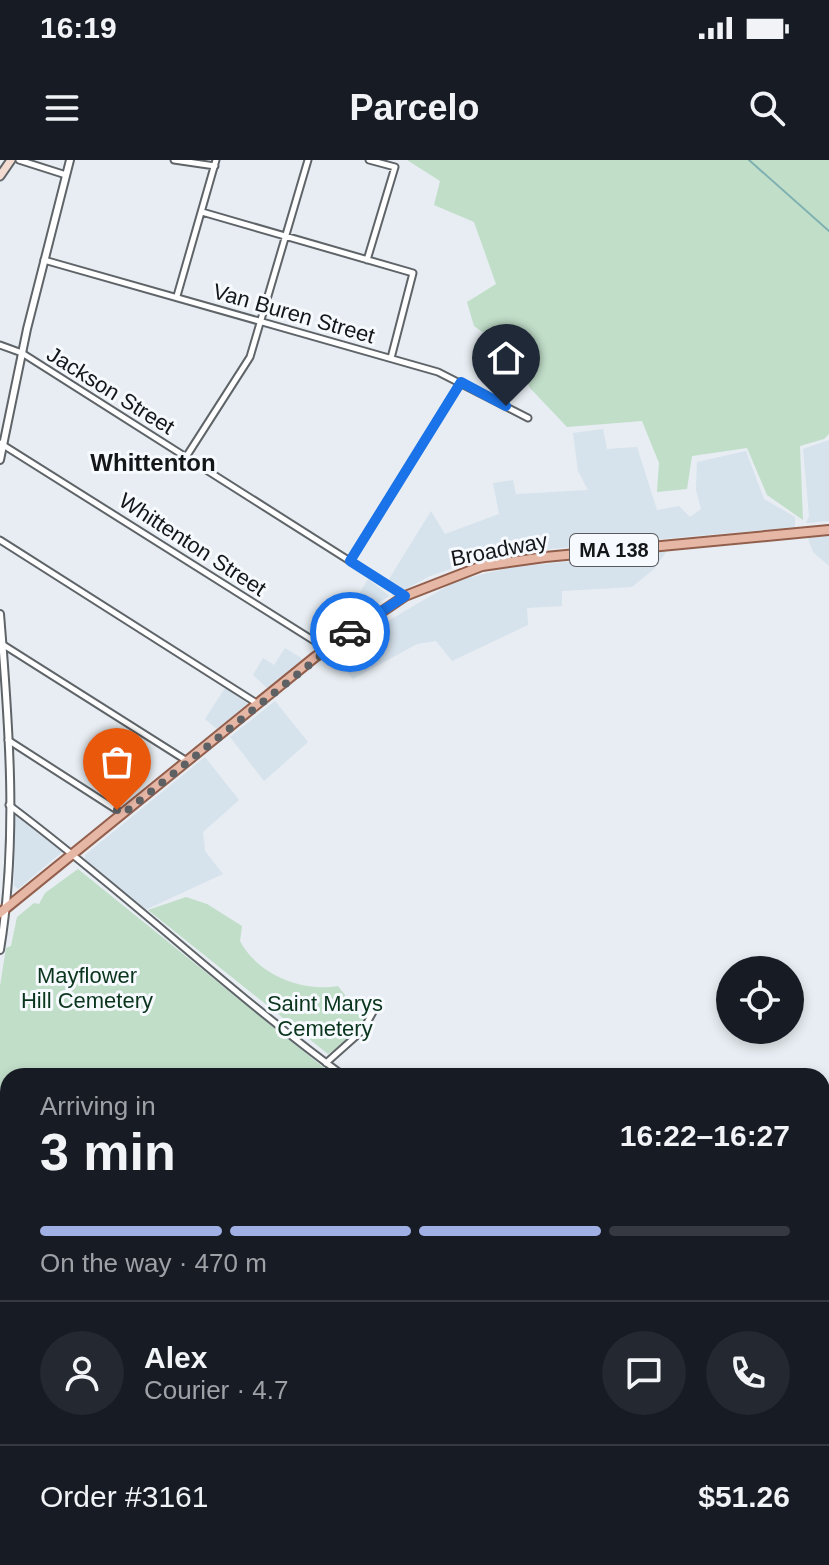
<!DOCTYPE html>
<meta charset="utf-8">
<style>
:root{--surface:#171b24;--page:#242831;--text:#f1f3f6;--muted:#9ea1a6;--line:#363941;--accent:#a0afe4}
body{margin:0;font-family:Arial,sans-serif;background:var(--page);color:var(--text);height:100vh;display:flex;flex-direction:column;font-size:30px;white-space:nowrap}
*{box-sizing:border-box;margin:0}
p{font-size:26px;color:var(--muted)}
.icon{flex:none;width:44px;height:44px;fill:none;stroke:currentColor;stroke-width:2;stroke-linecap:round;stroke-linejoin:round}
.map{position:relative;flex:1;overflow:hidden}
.sheet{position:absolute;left:0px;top:908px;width:830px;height:498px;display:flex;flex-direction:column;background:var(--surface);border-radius:24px 24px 0 0;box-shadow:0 4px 12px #0003}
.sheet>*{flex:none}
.fabs{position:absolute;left:716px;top:796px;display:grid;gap:16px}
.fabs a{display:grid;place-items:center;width:88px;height:88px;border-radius:50%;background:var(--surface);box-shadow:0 4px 12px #0003;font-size:40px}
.pin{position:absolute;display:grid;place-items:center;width:68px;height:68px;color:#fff;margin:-82px -34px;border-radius:50% 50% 50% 0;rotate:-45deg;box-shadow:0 0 8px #0007}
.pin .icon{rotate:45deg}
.courier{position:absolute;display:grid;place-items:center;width:80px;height:80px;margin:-40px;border:6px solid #1a73e8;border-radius:50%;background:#fff;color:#222;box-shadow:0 2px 10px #0007}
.summary em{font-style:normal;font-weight:800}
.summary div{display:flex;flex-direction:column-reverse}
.summary{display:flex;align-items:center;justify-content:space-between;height:136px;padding:0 40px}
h1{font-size:52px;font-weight:800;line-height:60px}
.bar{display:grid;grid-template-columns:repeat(4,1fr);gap:12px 8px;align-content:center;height:96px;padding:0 40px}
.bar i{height:10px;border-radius:6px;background:var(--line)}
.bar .current{background:var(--accent)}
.bar p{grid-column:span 4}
.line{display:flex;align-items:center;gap:20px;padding:0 40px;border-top:2px solid var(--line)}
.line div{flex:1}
.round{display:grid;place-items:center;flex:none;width:84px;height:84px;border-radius:42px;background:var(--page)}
.status{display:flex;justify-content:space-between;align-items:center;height:56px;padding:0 40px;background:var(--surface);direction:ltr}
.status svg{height:22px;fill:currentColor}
header{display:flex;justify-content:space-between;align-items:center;height:104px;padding:0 40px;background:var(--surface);font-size:36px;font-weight:800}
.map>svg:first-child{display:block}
.built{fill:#d6e2ec}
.green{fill:#c1dec9}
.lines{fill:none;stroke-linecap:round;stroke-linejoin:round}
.stream{stroke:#7fb0b1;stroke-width:2}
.minor-casing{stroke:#5e6468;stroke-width:9}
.tertiary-casing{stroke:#5e6468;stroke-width:10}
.secondary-casing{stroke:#5e6468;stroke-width:11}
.primary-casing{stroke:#935f4d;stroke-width:12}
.minor{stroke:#fff;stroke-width:5}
.tertiary{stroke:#fff;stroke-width:6}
.secondary{stroke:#f3dbd2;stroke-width:7}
.primary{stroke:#e7b7a6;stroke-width:8}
.done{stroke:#5e6164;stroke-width:8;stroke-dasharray:0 14.4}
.route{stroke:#1a73e8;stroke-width:10}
.labels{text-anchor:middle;stroke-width:6;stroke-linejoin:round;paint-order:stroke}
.shield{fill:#f6fafe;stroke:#585a5d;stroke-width:2}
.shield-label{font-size:20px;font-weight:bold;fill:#141618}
.street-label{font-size:22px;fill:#141618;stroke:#f6fafe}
.park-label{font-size:22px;fill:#0a351c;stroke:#f6fafe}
.neighbourhood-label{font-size:24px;font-weight:bold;fill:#141618;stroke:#f6fafe}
</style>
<div class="status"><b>16:19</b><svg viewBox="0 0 49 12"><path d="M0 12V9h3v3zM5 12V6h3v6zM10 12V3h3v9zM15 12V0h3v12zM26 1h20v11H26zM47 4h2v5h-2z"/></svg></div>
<header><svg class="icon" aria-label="menu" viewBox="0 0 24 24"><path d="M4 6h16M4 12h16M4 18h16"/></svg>Parcelo<svg class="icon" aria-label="search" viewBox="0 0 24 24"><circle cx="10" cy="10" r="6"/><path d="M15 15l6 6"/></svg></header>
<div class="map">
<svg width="829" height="1405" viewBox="0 0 829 1405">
<rect width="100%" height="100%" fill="#e7edf2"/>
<path class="built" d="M603 269 607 289 637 287 657 350 679 346 690 357 701 349 696 330 697 302 746 291 764 339 795 357V367L517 392 474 401 430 416 392 436 389 419 431 351 445 374 499 354 493 323 513 320 516 334 588 330 578 311 573 273Z
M829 280V361L806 363 809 356 803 289Z
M829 376V406L813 392 808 378Z
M667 391 654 409 632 427 562 431V446L527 448 528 465 452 501 436 481 417 484 353 519 332 494 456 421 508 408Z
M368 419 389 436 357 457 349 451Z
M285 488 303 499 267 528 253 515 263 498 274 505Z
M225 528 248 544 217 569 205 559Z
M275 541 308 582 264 621 230 577Z
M205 597 239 640 203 672 205 691 223 714 145 750 85 699V695Z
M15 655 62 692 18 729 14 726Z"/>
<path class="green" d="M407 0H829V274L824 279 800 286 803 360 767 335 747 288 692 296 687 329 657 332 659 303 642 261 567 267 530 228 513 194 474 166 467 142 496 124 474 62 434 45 440 21Z
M78 709 334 916H8V953L0 945V826L6 788 11 786 17 757 34 743 39 744 45 733Z
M186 737 207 744 242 766 240 781C258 815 302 832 338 826L366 862 356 875 328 894 148 750Z
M829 1216V1286L822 1278V1223Z
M822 1314 829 1320V1405H785L786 1398H822Z
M94 1398H134L137 1405H97Z
M358 1398H680L673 1405H365Z"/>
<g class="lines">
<path class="stream" d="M749 0 829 71"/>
<defs>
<path id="minor" d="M19 0 66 15
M174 0 215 6
M202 52 413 113 391 198
M44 100 438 212 528 258
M367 100 395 7 369 0
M177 136 216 0
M0 185 22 193 405 436
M0 283 327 489
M186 297 250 197 308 0
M0 380 258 544
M350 401 461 222
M2 484 187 601
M8 580 123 654
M9 645C124 731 228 831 344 916
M326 903 363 870 378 843
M0 951 8 960
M0 981 8 971
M0 1178 8 1175
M822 1306 829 1312
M348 1398 355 1405
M274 1402 290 1398"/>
<path id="tertiary" d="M0 300 27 169 70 0
M0 454C9 564 18 681 0 790"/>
<path id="secondary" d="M0 16 11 0"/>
<path id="primary" d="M0 753 315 497 405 436 482 406 545 397 829 370"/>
</defs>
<use href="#minor" class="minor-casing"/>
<use href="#tertiary" class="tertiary-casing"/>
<use href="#secondary" class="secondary-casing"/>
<use href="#primary" class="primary-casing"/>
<use href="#minor" class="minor"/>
<use href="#tertiary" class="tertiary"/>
<use href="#secondary" class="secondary"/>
<use href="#primary" class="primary"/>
</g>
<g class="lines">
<path class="done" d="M117 650 123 654 350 472"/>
<path class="route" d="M350 472 405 436 350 401 461 222 506 246"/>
</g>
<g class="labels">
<rect class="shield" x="570" y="374" width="88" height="32" rx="6"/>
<g class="shield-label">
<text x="614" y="397">MA 138</text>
</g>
<g class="street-label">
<text transform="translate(294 153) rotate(16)" y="8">Van Buren Street</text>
<text transform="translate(111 230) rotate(32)" y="8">Jackson Street</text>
<text transform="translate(193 384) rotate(33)" y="8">Whittenton Street</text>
<text transform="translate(499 389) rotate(-11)" y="8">Broadway</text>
</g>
<g class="park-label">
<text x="87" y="823">Mayflower<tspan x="87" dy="25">Hill Cemetery</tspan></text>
<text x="325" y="851">Saint Marys<tspan x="325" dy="25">Cemetery</tspan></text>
</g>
<g class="neighbourhood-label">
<text x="153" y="311">Whittenton</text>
</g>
</g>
</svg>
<div class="fabs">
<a><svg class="icon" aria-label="locate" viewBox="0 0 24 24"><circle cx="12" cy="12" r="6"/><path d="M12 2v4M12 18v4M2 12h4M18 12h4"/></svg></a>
</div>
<div class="pin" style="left:117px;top:650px;background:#ea580c"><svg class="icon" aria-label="bag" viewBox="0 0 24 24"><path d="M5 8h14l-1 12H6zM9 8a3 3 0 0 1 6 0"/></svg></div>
<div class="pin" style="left:506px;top:246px;background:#1f2937"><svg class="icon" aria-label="home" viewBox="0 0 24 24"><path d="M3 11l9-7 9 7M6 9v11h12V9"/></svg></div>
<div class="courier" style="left:350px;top:472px"><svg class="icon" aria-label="car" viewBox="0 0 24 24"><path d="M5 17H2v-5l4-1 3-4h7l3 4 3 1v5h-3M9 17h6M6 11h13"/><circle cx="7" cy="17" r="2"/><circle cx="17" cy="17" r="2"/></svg></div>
<section class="sheet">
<div class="summary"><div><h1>3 min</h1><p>Arriving in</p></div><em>16:22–16:27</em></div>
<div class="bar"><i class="current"></i><i class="current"></i><i class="current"></i><i></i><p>On the way · 470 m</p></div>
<div class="line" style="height:144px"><a class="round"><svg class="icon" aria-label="person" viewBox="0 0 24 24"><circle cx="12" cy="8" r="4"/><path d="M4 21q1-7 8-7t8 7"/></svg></a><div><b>Alex</b><p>Courier · 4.7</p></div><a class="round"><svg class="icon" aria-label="chat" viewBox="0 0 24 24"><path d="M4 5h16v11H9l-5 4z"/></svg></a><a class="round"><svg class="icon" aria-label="phone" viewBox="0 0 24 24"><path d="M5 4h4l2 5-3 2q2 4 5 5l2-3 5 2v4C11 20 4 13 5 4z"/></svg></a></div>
<div class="line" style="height:104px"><div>Order #3161</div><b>$51.26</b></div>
</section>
</div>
